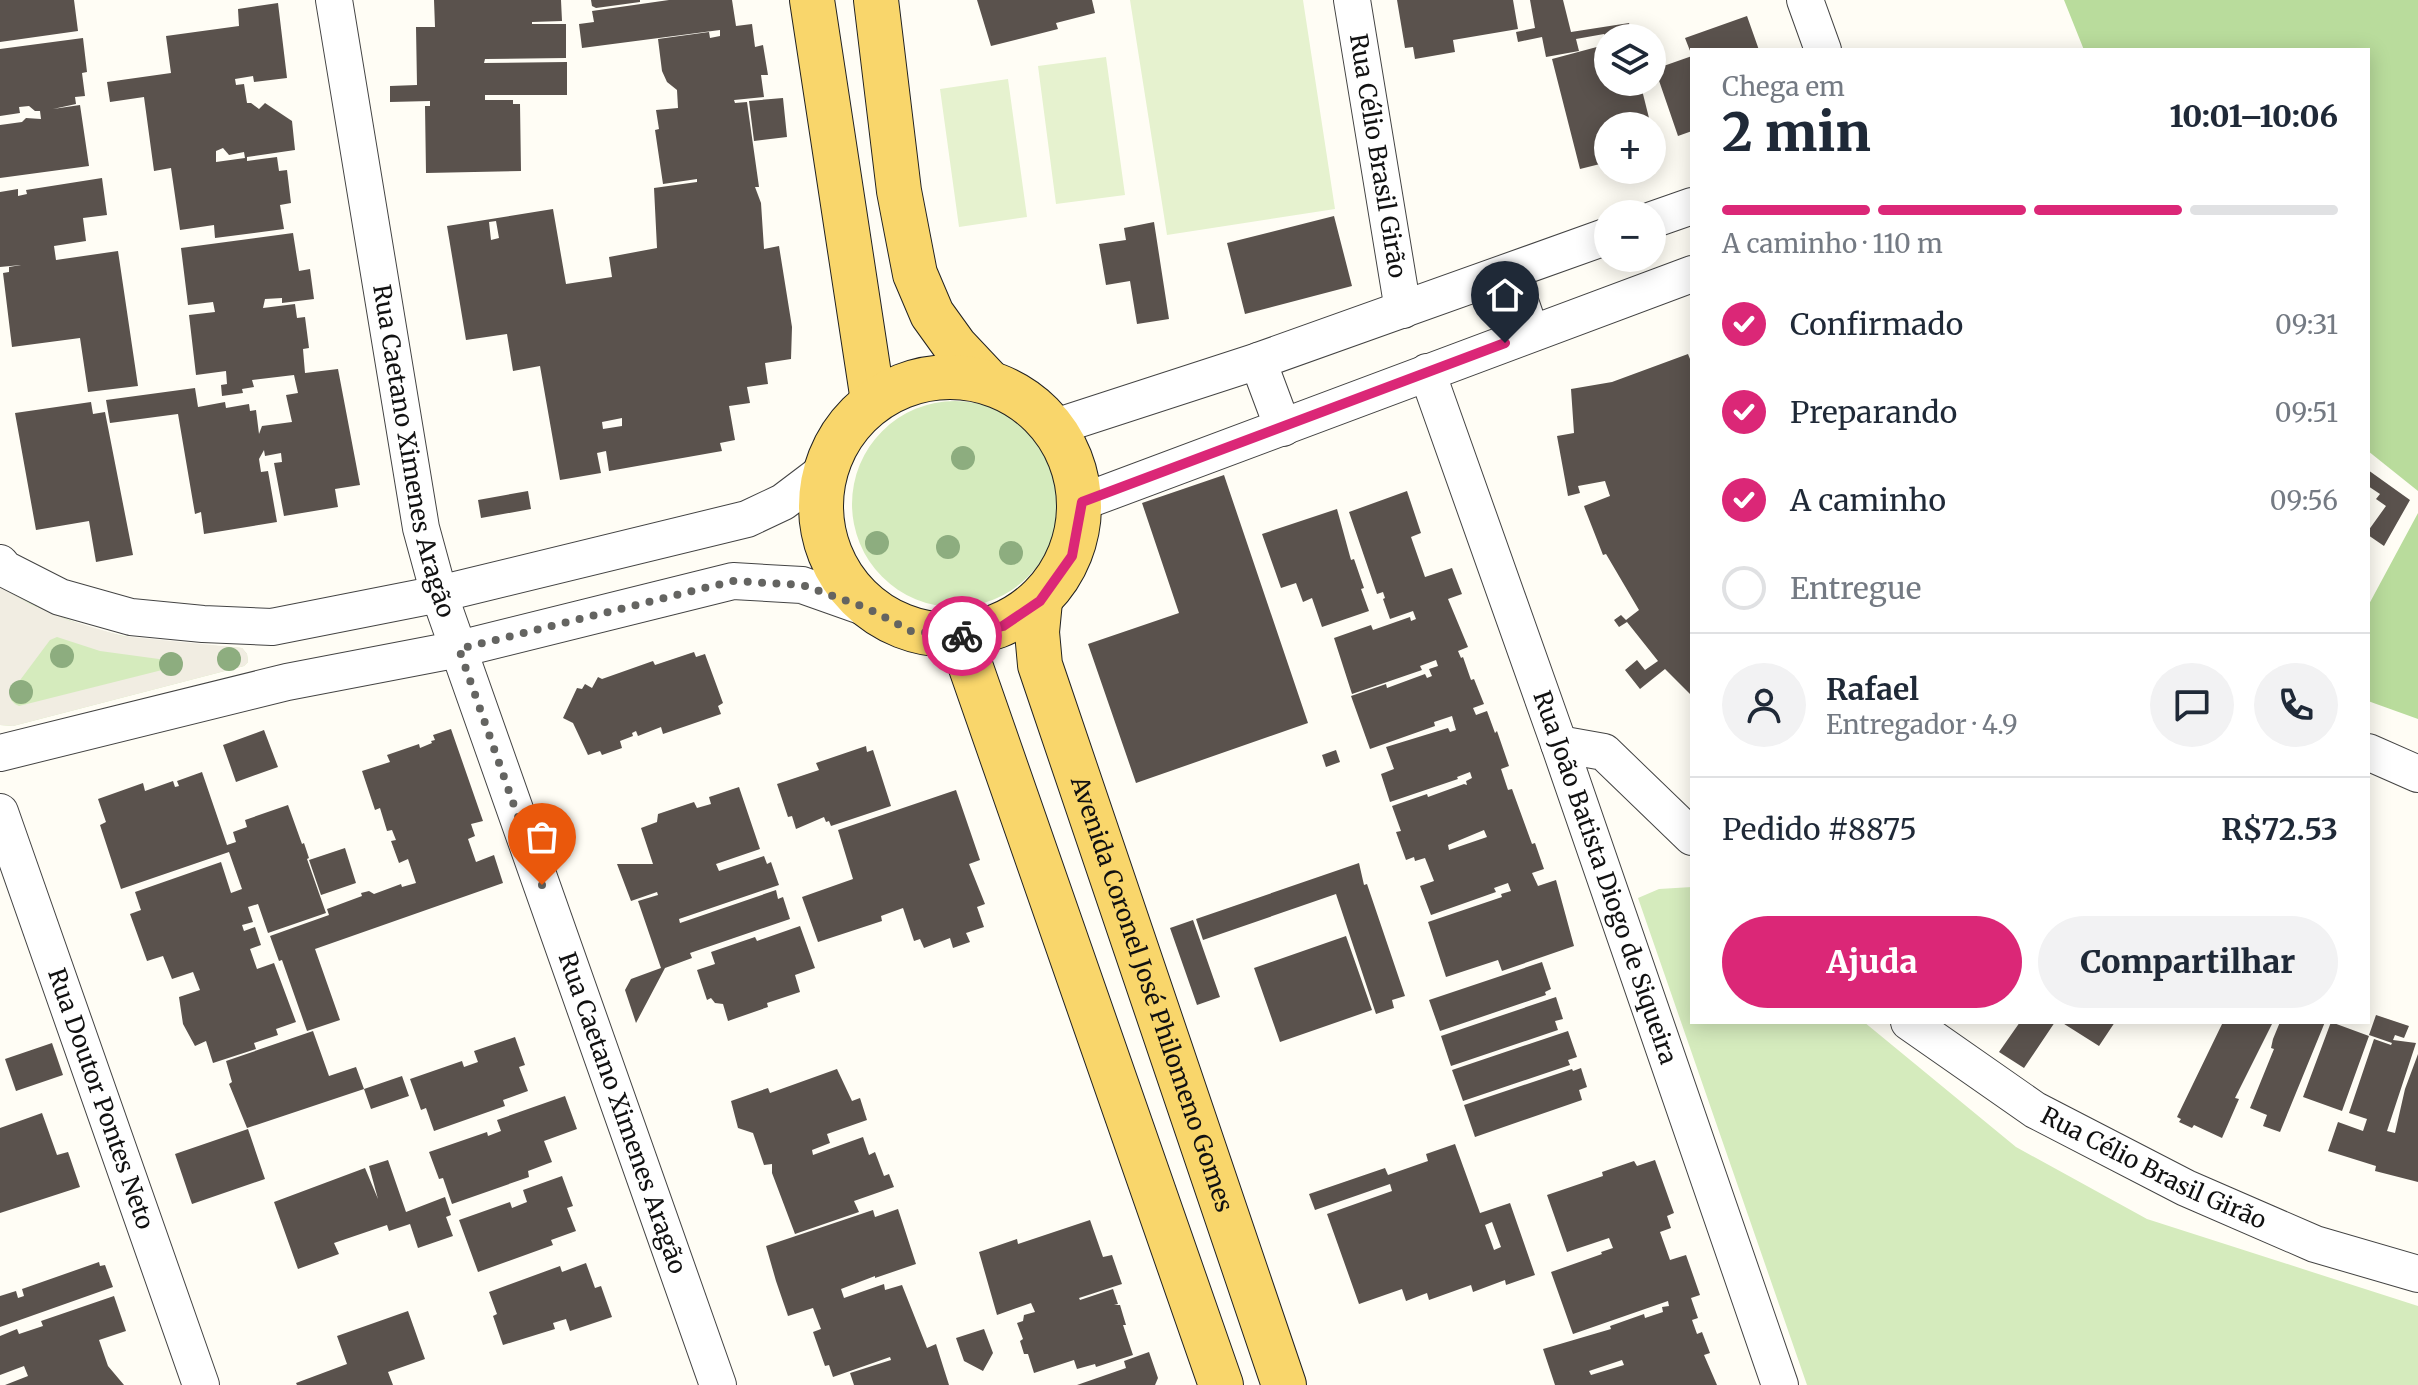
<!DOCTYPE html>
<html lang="pt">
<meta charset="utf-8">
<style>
:root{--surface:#fff;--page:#f2f2f3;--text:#1f2937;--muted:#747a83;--line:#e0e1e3;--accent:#db2777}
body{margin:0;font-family:Merriweather,serif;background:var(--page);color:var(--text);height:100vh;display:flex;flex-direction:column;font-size:30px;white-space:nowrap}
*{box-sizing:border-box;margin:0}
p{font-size:26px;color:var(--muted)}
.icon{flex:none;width:44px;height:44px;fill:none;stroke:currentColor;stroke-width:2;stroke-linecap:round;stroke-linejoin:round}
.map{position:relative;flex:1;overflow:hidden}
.panel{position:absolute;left:1690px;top:48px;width:680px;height:976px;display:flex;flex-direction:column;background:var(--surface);border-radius:0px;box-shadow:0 4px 20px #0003}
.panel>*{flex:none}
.tools{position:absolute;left:1594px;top:24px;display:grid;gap:16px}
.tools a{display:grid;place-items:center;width:72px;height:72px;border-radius:50%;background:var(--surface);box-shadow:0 4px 20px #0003;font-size:40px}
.pin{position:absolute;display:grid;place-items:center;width:68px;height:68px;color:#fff;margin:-82px -34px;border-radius:50% 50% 50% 0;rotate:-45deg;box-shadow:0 0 8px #0007}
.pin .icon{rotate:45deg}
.courier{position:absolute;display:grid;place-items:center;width:80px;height:80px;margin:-40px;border:6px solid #db2777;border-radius:50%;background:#fff;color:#222;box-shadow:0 2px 10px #0007}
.summary em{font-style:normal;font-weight:800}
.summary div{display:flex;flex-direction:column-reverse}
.summary{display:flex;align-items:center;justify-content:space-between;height:136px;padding:0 32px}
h1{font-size:52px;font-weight:800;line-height:60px}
.bar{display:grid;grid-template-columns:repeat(4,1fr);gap:12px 8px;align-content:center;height:96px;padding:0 32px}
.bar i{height:10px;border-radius:6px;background:var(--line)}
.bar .active{background:var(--accent)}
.bar p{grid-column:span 4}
.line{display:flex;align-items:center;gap:20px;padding:0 32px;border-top:2px solid var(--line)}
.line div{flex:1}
.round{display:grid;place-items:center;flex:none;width:84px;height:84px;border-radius:42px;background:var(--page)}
ol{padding:0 32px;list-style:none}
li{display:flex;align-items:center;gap:24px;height:88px}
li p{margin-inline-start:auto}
li .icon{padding:8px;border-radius:50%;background:var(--accent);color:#fff;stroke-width:4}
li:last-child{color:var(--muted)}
li i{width:44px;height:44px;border:4px solid var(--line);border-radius:50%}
.action{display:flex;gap:16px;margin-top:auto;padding:16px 32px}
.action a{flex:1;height:92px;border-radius:48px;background:var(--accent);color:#fff;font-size:32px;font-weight:800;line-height:92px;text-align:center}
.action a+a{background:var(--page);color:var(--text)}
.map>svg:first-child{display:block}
.green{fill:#d5ebbd}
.forest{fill:#b9dc9c}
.pitch{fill:#e6f2cf}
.plaza{fill:#f1ede2;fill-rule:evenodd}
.building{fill:#5a524d;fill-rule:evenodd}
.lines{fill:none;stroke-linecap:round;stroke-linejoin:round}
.minor-casing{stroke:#444;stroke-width:38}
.major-casing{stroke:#222;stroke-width:46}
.minor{stroke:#fff;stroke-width:36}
.major{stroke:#f9d66b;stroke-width:44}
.tree{fill:#8dad7f}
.done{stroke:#646461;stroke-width:8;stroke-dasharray:0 14.4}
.route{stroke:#db2777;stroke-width:10}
.labels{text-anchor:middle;stroke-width:8;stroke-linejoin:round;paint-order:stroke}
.street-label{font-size:24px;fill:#111;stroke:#fff}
</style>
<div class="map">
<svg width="2418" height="1385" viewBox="0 0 2418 1385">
<rect width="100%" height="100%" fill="#fffdf5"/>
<path class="green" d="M852 504a103 103 0 1 1 206 0a103 103 0 1 1-206 0Z
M0 587C37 609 77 625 119 635 157 644 203 644 242 648L247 654 248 662 244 666 13 726 0 725Z
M1692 887V1022H1864L2016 1147 2147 1219 2418 1306V1385H1807L1638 898 1659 889Z"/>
<path class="forest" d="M2064 0H2418V491L2368 451V50H2084Z
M2418 513V719L2368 701V606Z"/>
<path class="pitch" d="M1130 0H1303L1335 209 1167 235Z
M1106 57 1125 195 1056 204 1038 66Z
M1008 79 1027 217 959 227 940 89Z"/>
<path class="plaza" d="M0 587 30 604 68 620 122 636 242 648 247 654 248 662 244 666 13 726 0 725ZM57 637 100 651 181 662 182 665 19 706 15 704 11 700 12 691 50 640Z"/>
<path class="building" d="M0 0H74L78 31 0 42Z
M434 0H561L562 21 532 22V24H566V58L485 59 484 63 567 62V95H485V100H513V104H520L521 171 426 173 425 106H430V101L390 102V86L417 85 416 27H435Z
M591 0H640V2L596 8 592 6Z
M669 0H732L736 26 752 24 755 47 763 45 768 75H761L764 97 734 100 735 103 747 102 759 187H755L761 203 764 249 779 246 792 327 791 359 765 363 768 384 747 387 750 403 729 406 735 440 720 443 722 451 609 471 606 451 597 453 601 473 560 480 540 366 513 371 507 334 466 340 447 226 553 209 566 284 612 277 609 257 657 248 654 188 697 182V179L663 184 655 130 659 129 656 110 678 108 677 90 667 82 662 71 658 39 709 32 710 38 720 36V30L582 48 579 24 594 22 592 11ZM496 221 499 238 491 240 489 222ZM622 418V426L603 429 602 422Z
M977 0H1092L1095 13 1056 23 1058 29 991 46Z
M1397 0H1513L1518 29 1453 40 1455 52 1415 59 1413 47 1405 48Z
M1530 0H1563L1571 32 1629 23 1632 32 1605 37 1604 34 1576 39 1579 51 1546 57 1542 37 1518 42 1516 32 1535 28Z
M278 3 287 78 254 82 253 76 235 79 236 85 244 84 247 103H251L259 109 265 103 292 121 295 150 247 157V161L277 157 279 171 287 170 291 203 280 205 284 229 215 238 214 225 180 230 171 168 154 171 144 97 110 102 107 82 171 73 166 36 239 26 238 9ZM223 148 229 155 244 152 245 158 216 162V151Z
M1747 16 1759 50H1692V56L1685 38Z
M83 38 87 72 82 73 85 96 75 97 76 104 53 109 80 105 89 166 0 178V125L22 122 26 118 41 119 40 111H35L29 106 19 107 20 113 0 116V49Z
M1608 44V82H1640L1651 126H1608V162L1580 169 1552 59Z
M1692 56V131L1678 136 1655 69Z
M783 98 787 137 754 141 749 101Z
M102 178 107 215 83 218 86 241 54 246 56 260 118 251 138 386 88 392 80 338 12 347 3 273 9 272V267L21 265 0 267V192L18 189V196L27 194 26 190Z
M1334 216 1352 286 1245 314 1227 243Z
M1154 222 1169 319 1137 324 1130 281 1106 285 1099 244 1126 240 1124 228Z
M293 233 299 271 310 269 314 299 282 303V298L265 299 263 308 295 304 297 318 305 317 309 348 303 349 305 373 338 369 360 485 335 489 338 507 284 516 274 463 282 462 281 453 265 456 264 450 259 459 261 472 268 471 277 522 204 534 201 512 195 514 178 414 110 423 106 400 195 388 198 407 225 402 226 408 249 404 250 411 256 410 259 434 262 426 292 422 286 395 298 393 294 375 252 380 254 387 242 389 243 393 222 396 221 385 227 384 226 371 196 375 189 315 215 312 213 302 188 305 181 248Z
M1688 354 1692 364V696L1665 669 1640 689 1625 670 1637 660 1645 670 1658 661 1627 622 1619 627 1614 620 1621 615 1626 620 1639 610 1606 554 1603 555 1585 509 1584 506 1610 496 1605 481 1578 486 1580 493 1568 496 1557 436 1574 433 1571 389 1612 382Z
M91 402 93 414 105 412 133 555 96 562 89 521 36 530 15 413Z
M2368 470 2410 500 2384 546 2368 535V531L2386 506 2376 499 2380 494 2368 486Z
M1224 475 1308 723 1136 783 1088 644 1179 613 1142 503Z
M528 491 531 509 481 518 478 500Z
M1407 491 1421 533 1411 537 1425 577 1452 568 1462 594 1448 599 1468 647 1458 651 1461 658 1463 657 1471 680 1474 679 1484 704 1473 708 1476 715 1487 711 1495 733 1497 731 1509 766 1501 769 1508 790 1512 789 1532 844 1535 843 1544 869 1532 873 1538 886 1556 880 1574 946 1502 971 1498 960 1446 977 1428 922 1502 897 1501 894 1511 891 1508 883 1494 888 1496 892 1431 915 1420 886 1434 881 1425 858 1415 861 1414 857 1406 860 1396 832 1401 831 1392 806 1427 794 1428 797 1464 784 1467 785 1466 781 1472 778 1470 772 1457 777 1458 779 1390 802 1381 774 1394 769 1386 747 1448 728 1450 732 1456 730 1452 716 1434 722 1435 726 1370 749 1351 696 1386 684 1387 688 1425 674 1427 678 1432 676 1429 669 1438 666 1436 660 1420 666 1422 670 1352 694 1334 638 1371 625 1373 630 1410 617 1411 621 1416 619 1413 611 1390 619 1383 599 1385 598 1383 592 1377 594 1349 512ZM1484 830 1487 837 1449 850 1448 845Z
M1337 509 1351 560 1354 559 1364 588 1361 589 1369 611 1322 627 1312 598 1303 602 1296 583 1281 588 1262 534Z
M694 652 696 657 705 654 723 703 718 706 721 714 663 734 661 727 638 736 636 731 632 733 633 736 620 741 622 748 602 755 600 751 588 755 573 723 563 718 577 688 582 689 585 684 592 688 598 677 602 679 653 661 655 665Z
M451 729 483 821 471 824 475 836 468 839 476 862 494 855 503 883 315 949 340 1020 307 1031 282 960 279 961 270 936 329 915 327 909 362 896 361 893 369 891 374 894 401 884 402 887 416 883 408 859 399 863 391 841 396 840 392 830 387 831 380 808 375 810 362 771 390 762 387 755 419 744 420 748 432 743 431 741 435 740 433 735Z
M264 730 278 767 236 782 223 745Z
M866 746 867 752 873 750 891 806 831 826 829 821 826 822 824 817 796 829 792 816 788 817 777 784 819 770 816 763Z
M1336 750 1340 762 1326 767 1322 755Z
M202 772 227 845 236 842 233 832 247 827 245 820 288 805 302 844 304 843 309 858 307 859 326 913 268 933 258 904 248 907 253 922 242 925 244 931 255 927 261 945 250 949 257 969 274 963 296 1022 276 1029 278 1035 254 1043 256 1049 213 1063 206 1041 195 1046 183 1024 179 997 200 990 193 972 172 979 163 956 147 961 130 914 141 910 135 892 221 862 231 893 242 889 229 852 121 889 100 825 106 822 98 799 143 783 145 791 173 781 175 787 179 786 177 781Z
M739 787 760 849 716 864 719 871 764 856 767 864 771 862 779 885 679 919 680 923 776 890 778 899 783 897 790 919 690 953 692 958 665 968 636 1023 625 990 631 979 661 968 638 901 658 895 657 892 631 901 617 864H653L641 828 657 822 658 814 694 802 697 808 711 804 709 797Z
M956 790 980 860 969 864 985 904 977 907 984 927 966 933 970 942 953 948 950 938 924 948 920 939 914 941 903 908 881 916 882 921 818 942 802 897 853 879 838 830Z
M345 848 356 883 321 895 309 860Z
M1359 863 1364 885 1367 884 1405 996 1392 1000 1394 1008 1376 1014 1336 894 1203 940 1196 919Z
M1193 920 1220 997 1197 1005 1170 928Z
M800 926 815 968 795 975 800 992 767 1003 768 1007 728 1021 723 1004 715 1003 711 998 707 1000 697 970 715 964 711 952 755 937 757 941Z
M1346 936 1372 1010 1280 1042 1254 968Z
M1542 962 1551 989 1545 992 1546 995 1440 1031 1429 1000Z
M1556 997 1563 1019 1555 1021 1558 1030 1451 1066 1441 1036Z
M2376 1015 2409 1026 2404 1038 2395 1035 2393 1040 2416 1043 2387 1131 2395 1133 2405 1089 2418 1054V1182L2375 1171 2376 1166 2328 1151 2338 1122 2363 1131 2367 1119 2349 1113 2374 1039 2391 1045 2392 1043 2369 1035Z
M2020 1022H2055L2024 1068 1999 1052Z
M2061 1022H2115L2099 1046Z
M2223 1022H2273L2235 1098 2239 1099 2222 1138 2194 1125 2192 1128 2179 1122 2181 1119 2177 1117Z
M2280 1022H2325L2280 1132 2263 1126 2267 1115 2250 1108 2274 1049 2271 1048 2273 1039Z
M2331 1022 2369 1036 2342 1111 2303 1097Z
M313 1031 329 1076 356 1067 364 1089 247 1128 229 1084 232 1082 226 1061Z
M1568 1031 1577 1057 1568 1060 1570 1065 1463 1101 1452 1070Z
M515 1037 525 1065 519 1067 528 1091 503 1100 505 1106 434 1131 426 1108 421 1110 410 1079 462 1061 464 1067 478 1062 474 1051Z
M52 1043 63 1075 16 1091 5 1059Z
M1581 1068 1587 1087 1579 1090 1582 1100 1475 1137 1464 1105 1572 1069 1573 1071Z
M837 1069 852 1101 860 1098 867 1120 827 1134 830 1143 812 1150 813 1155 863 1137 869 1155 875 1152 884 1176 889 1174 894 1187 854 1201 859 1212 795 1234 772 1173V1164L764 1165 753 1133 738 1128 731 1101 768 1088 770 1093Z
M402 1076 409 1096 371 1109 364 1089Z
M565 1096 577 1129 544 1141 552 1162 528 1171 529 1177 452 1204 443 1178 439 1179 429 1152 487 1132 488 1136 501 1131 497 1120Z
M42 1113 57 1155 68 1152 80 1187 0 1213V1128Z
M248 1129 265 1179 192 1204 175 1154Z
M1455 1144 1480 1213 1510 1203 1535 1275 1506 1285 1505 1280 1473 1292 1471 1285 1429 1300 1427 1293 1406 1301 1402 1289 1359 1304 1327 1214 1392 1191 1390 1184 1315 1210 1309 1194 1385 1168 1388 1175 1428 1161 1426 1154ZM1492 1222 1501 1247 1494 1250 1485 1225Z
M388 1160 406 1212 445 1197 451 1215 446 1217 453 1236 418 1248 410 1224 389 1231 387 1225 334 1243 339 1254 298 1269 274 1202 365 1168 378 1199 369 1166Z
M1655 1160 1674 1213 1667 1216 1671 1228 1660 1232 1670 1260 1686 1255 1700 1295 1691 1298 1698 1318 1692 1320 1697 1334 1702 1332 1710 1353 1704 1355 1717 1385H1555L1543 1349 1611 1329 1610 1326 1644 1314 1645 1318 1663 1312 1662 1307 1669 1306 1668 1301 1573 1334 1551 1272 1602 1254 1601 1252 1613 1248 1609 1238 1567 1252 1547 1195 1603 1176 1602 1172 1634 1161 1637 1166ZM1622 1360 1624 1365 1591 1375 1589 1371Z
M562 1176 573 1206 567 1208 576 1231 551 1240 553 1245 478 1272 459 1220 510 1202 512 1208 527 1202 523 1190Z
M898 1209 916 1264 875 1278V1276L841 1289 844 1298 884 1284 885 1290 902 1285 927 1348 936 1344 949 1385H854L850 1373 891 1360 890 1357 833 1377 829 1365 825 1366 813 1332 821 1329 813 1308 788 1316 776 1281 766 1246 873 1210 875 1217Z
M1090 1220 1103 1257 1112 1255 1122 1284 1079 1298 1080 1300 1113 1289 1118 1304 1114 1305H1120L1126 1325H1123L1133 1355 1096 1367 1095 1364 1077 1369 1074 1360 1034 1373 1028 1354H1024L1020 1341 1023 1339 1017 1323 1023 1321 1024 1315 1035 1312 1031 1303 997 1315 979 1252 1017 1239 1018 1244Z
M99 1262 100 1266 105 1265 113 1287 0 1327V1296L16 1291 18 1298 24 1296 22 1289Z
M586 1263 595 1288 601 1286 612 1317 570 1331 566 1319 553 1323 555 1329 503 1345 493 1316 497 1314 489 1292 560 1266 562 1272Z
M114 1296 126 1331 99 1340 108 1366 124 1385H5L28 1376 24 1366 0 1375V1336L17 1329 19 1334 43 1326 41 1321Z
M408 1311 425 1359 388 1372 393 1385H297L296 1383 347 1364 337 1336Z
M984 1329 993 1353 983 1371 964 1361 956 1338Z
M1149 1352 1158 1378 1155 1385H1077L1126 1368 1124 1361Z"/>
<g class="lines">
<defs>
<g id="minor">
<path id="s1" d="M334 0 421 528 439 594 718 1385"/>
<path id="s2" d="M1352 0 1403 310"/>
<path d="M1805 0 1823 50"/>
<path d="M1652 220 1692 206"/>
<path d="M1510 272 1531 333"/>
<path d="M1258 361 1283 428"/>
<path id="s3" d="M1427 372 1559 744 1780 1385"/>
<path d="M1055 427 1258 361 1608 236"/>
<path d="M1082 502 1692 274"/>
<path d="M0 563 5 569 60 597 131 617 203 624 272 627 439 594 747 519 783 502 824 471"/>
<path d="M1559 744 1604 752 1692 837"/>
<path d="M2368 752 2418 774"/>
<path d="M0 753 287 682 459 649 733 581 802 585 867 608"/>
<path id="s4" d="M0 812 201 1385"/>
<path id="s5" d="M1909 1022 2035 1110 2186 1188 2315 1244 2418 1274"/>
</g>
<g id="major">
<path d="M812 0 873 401"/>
<path d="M876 0 899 191 915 274 932 314 955 346 987 380"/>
<circle cx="950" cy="506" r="129"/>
<path id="s6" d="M1040 601 1037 632 1040 665 1284 1385"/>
<path d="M960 636 1221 1385"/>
</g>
</defs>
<use href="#minor" class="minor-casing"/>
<use href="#major" class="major-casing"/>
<use href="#minor" class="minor"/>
<use href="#major" class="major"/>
</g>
<g class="tree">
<circle cx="963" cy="458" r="12"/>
<circle cx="877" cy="543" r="12"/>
<circle cx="948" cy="547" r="12"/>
<circle cx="1011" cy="553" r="12"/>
<circle cx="62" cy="656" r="12"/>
<circle cx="229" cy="659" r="12"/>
<circle cx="171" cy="664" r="12"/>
<circle cx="21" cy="692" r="12"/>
</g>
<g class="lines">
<path class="done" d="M542 885 459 649 733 581 802 585 867 608 911 631 962 636"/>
<path class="route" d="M962 636 1003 626 1040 601 1072 556 1082 502 1505 343"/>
</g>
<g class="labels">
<g class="street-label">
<text dy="8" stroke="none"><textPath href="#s2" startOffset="158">Rua Célio Brasil Girão</textPath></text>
<text dy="8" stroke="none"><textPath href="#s1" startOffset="458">Rua Caetano Ximenes Aragão</textPath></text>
<text dy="8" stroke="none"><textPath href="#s3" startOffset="536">Rua João Batista Diogo de Siqueira</textPath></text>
<text dy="8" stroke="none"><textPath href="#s6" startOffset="412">Avenida Coronel José Philomeno Gomes</textPath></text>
<text dy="8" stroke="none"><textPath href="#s4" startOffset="304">Rua Doutor Pontes Neto</textPath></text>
<text dy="8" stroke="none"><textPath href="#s1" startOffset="1154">Rua Caetano Ximenes Aragão</textPath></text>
<text dy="8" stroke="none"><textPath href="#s5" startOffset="286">Rua Célio Brasil Girão</textPath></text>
</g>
</g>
</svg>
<div class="tools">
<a><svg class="icon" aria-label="layers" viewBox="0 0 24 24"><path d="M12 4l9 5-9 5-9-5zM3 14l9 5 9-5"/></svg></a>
<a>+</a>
<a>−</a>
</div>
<div class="pin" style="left:542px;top:885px;background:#ea580c"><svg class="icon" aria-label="bag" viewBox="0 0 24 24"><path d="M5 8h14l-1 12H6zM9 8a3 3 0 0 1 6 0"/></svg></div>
<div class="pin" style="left:1505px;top:343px;background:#1f2937"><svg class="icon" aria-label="home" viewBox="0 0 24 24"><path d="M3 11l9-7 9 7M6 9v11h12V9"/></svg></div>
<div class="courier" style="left:962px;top:636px"><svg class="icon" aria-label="bike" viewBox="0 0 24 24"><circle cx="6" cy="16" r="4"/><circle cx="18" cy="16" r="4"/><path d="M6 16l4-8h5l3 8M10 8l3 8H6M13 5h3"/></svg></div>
<section class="panel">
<div class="summary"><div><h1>2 min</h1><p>Chega em</p></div><em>10:01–10:06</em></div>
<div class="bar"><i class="active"></i><i class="active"></i><i class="active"></i><i></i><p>A caminho · 110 m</p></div>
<ol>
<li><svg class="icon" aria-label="check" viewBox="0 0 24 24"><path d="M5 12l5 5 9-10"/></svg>Confirmado<p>09:31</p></li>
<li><svg class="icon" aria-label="check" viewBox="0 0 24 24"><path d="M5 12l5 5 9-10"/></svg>Preparando<p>09:51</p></li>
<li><svg class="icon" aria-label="check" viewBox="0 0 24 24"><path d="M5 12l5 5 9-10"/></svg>A caminho<p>09:56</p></li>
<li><i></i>Entregue</li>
</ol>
<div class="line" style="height:144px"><a class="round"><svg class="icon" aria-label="person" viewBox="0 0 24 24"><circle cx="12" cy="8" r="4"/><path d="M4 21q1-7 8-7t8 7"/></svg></a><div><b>Rafael</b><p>Entregador · 4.9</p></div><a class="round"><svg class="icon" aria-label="chat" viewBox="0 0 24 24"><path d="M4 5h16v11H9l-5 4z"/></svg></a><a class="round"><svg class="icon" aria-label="phone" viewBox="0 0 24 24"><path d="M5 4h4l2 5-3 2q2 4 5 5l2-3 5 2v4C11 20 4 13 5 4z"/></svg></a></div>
<div class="line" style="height:104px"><div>Pedido #8875</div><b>R$72.53</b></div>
<div class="action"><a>Ajuda</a><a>Compartilhar</a></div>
</section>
</div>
